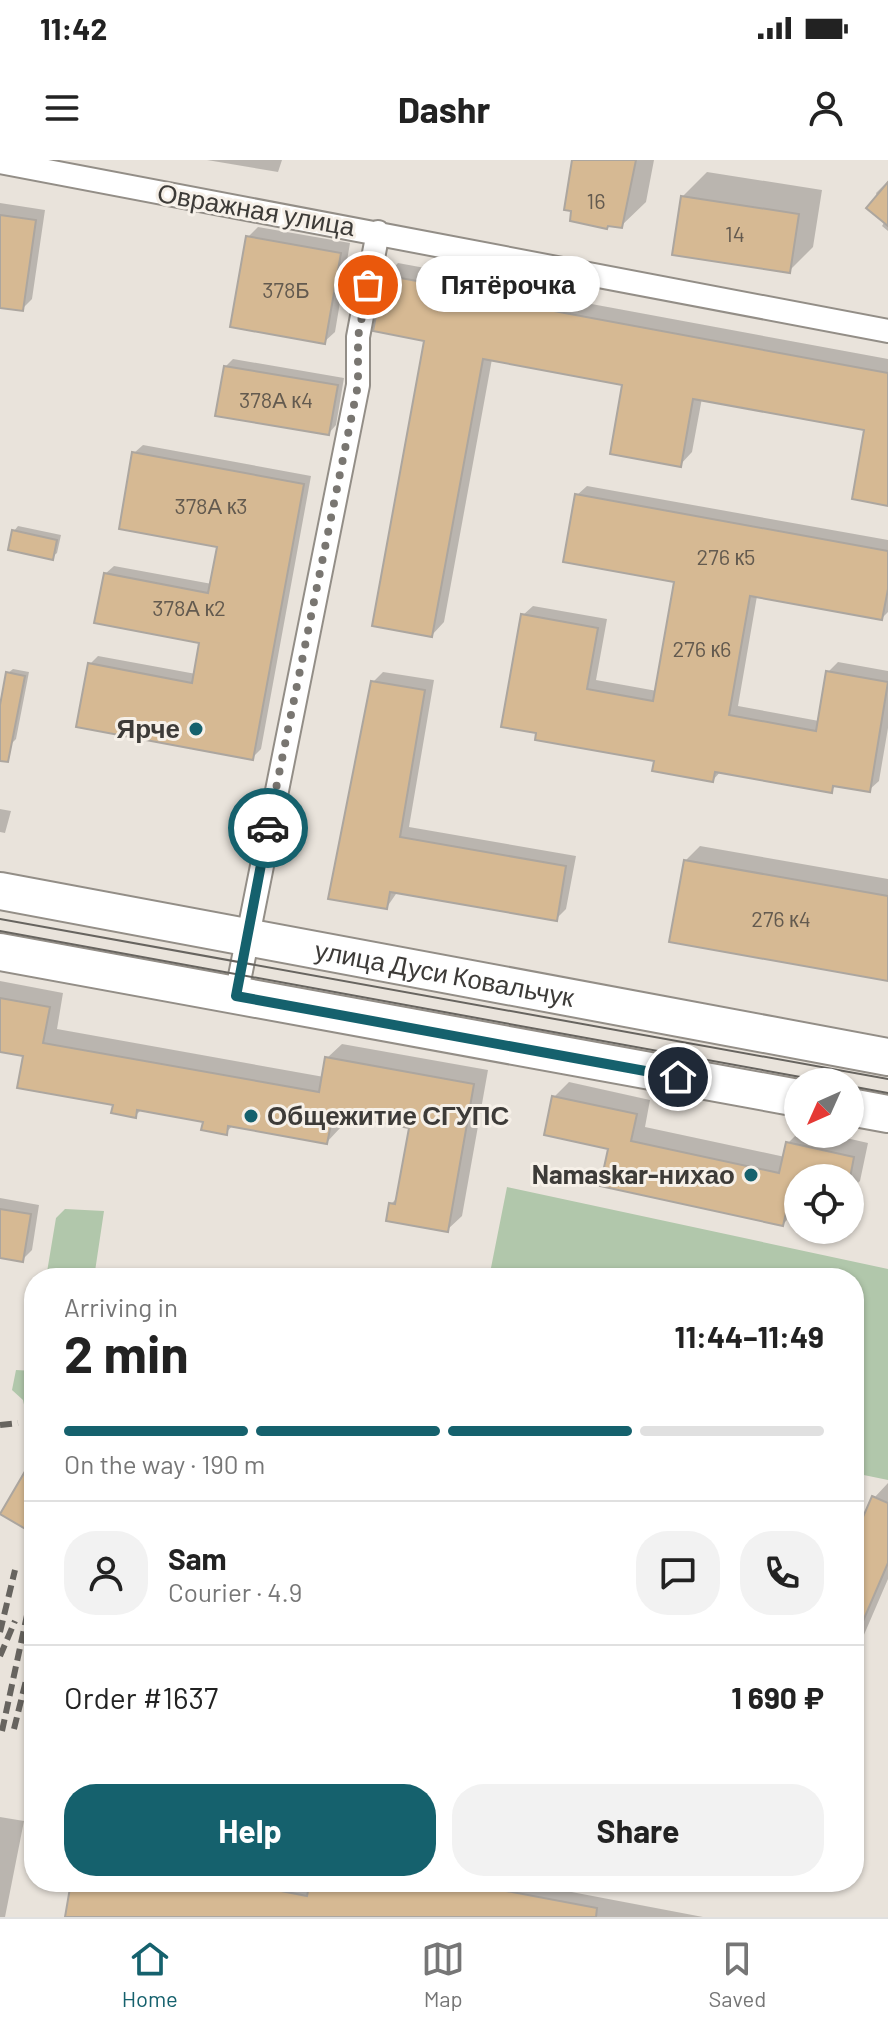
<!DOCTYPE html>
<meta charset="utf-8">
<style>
:root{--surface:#fff;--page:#f2f2f2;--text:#222;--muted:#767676;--line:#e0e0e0;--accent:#15616d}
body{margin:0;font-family:Barlow,sans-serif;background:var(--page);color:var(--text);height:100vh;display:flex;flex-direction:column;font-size:30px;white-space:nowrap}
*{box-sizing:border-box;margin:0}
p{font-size:26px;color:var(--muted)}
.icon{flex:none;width:44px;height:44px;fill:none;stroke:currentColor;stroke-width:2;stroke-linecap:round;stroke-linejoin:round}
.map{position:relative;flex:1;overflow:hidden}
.sheet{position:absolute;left:24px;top:1108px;width:840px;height:624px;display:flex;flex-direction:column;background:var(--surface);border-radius:32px;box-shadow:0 2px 6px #0004}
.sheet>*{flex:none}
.needle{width:52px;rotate:225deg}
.tools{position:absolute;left:784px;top:908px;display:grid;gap:16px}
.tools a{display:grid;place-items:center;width:80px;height:80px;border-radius:50%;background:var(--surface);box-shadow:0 2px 6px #0004;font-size:40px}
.pin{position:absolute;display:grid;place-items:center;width:68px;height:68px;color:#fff;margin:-34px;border:4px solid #fff;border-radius:50%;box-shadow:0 2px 8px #0007}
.courier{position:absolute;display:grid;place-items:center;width:80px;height:80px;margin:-40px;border:6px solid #15616d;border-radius:50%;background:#fff;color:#222;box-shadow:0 2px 10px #0007}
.bubble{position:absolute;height:56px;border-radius:28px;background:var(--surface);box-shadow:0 2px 6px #0004;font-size:26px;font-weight:700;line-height:56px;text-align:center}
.head em{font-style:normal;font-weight:700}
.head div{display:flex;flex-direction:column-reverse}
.head{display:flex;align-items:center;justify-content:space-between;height:136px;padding:0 40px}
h1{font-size:52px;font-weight:700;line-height:60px}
.bar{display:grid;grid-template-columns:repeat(4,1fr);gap:12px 8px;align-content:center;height:96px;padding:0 40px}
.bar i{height:10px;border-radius:6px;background:var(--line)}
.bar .active{background:var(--accent)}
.bar p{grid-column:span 4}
.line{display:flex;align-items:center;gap:20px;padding:0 40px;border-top:2px solid var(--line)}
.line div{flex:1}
.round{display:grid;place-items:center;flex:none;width:84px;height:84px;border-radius:32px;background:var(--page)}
.action{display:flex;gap:16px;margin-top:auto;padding:16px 40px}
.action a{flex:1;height:92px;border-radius:32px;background:var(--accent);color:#fff;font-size:32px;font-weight:700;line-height:92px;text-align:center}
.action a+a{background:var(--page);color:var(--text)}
.status{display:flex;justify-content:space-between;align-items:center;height:56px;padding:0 40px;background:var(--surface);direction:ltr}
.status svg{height:22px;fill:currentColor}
header{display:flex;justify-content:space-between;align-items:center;height:104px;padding:0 40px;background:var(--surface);font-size:36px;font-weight:700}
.tabs{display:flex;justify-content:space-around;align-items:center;height:112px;border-top:2px solid var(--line);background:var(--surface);font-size:22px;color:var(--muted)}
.tabs a{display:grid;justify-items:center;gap:4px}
.tabs .active{color:var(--accent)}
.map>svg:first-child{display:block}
.green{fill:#b1c7ab}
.shadow{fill:#0003}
.building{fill:#d6b993;stroke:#aca69f;stroke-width:2}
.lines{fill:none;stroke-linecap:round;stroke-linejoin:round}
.street-casing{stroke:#938e87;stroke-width:26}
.primary-casing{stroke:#938e87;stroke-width:40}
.street{stroke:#fff;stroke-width:22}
.primary{stroke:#fff;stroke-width:36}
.tram{stroke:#67645f;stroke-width:2}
.rail{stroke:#67645f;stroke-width:6;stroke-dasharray:12 6;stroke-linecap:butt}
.done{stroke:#797671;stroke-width:8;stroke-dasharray:0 14.4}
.route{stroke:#15616d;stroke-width:10}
.poi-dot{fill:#15616d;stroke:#f6f0e8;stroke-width:3}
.labels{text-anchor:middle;stroke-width:6;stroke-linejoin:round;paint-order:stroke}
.number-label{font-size:22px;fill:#635a4f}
.street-label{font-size:26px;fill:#3d3b38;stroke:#f6f0e8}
.poi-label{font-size:26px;font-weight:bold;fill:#3d3b38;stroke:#f6f0e8;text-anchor:end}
</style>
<div class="status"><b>11:42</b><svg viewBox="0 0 49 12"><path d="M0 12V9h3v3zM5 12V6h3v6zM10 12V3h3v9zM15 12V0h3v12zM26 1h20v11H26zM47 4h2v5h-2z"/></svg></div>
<header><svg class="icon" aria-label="menu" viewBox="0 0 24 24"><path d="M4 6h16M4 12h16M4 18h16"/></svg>Dashr<svg class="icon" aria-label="person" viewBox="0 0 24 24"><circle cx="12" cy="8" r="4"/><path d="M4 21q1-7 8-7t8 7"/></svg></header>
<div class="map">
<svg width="888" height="1757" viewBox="0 0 888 1757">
<rect width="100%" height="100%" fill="#e9e3db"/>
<path class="green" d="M507 1027 888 1109V1320L854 1313V1118H489Z
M65 1049 104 1051 94 1118H46L56 1058Z
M16 1210 34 1211V1273H30L23 1240 12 1230Z"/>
<path class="shadow" d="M207 0H282L278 12Z
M574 0H654L646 42 621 66Z
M707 12 822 30 813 87 789 111 682 37Z
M888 21V71L882 66 885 61 876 33Z
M0 43 45 50 32 139 22 149 0 146Z
M258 67 350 83 335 172 324 182 248 77Z
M398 103 506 123 505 128 888 199V343L866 268 702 238 692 292 680 305 625 224 492 199 444 462 432 475 426 179 386 116Z
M233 199 344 218 336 265 329 273 225 207Z
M143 285 311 316 261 589 252 598 90 504 98 496 196 514 202 481 105 414 114 406 212 424 219 385 134 293Z
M587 326 888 380V452L882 458 757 436 738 546 819 561 828 512 838 502 888 511V568L879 621 869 630 837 624 831 631 721 611 713 620 656 600 537 578 523 455 533 446 607 459 596 520 657 531 676 421 577 335Z
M18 366 61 375 57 393 52 397 14 371Z
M13 509 29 512 16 579 11 584 0 582V556L8 513Z
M383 512 434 520 409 667 576 696 566 749 556 759 398 731 387 747 373 522Z
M0 649 11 651 5 673 0 672Z
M700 686 888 719V819L685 701Z
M0 821 63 833 57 869 324 917 327 898 342 884 488 910 462 1056 447 1070 391 1044 398 1037 411 966 343 954 341 967 327 982 233 965 226 973 205 960 142 949 135 956 25 894 0 890Z
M569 922 650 940 645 967 785 997 788 983 798 973 829 974 868 983 860 1021 850 1030V1018H798L797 1050 783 1064 610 987 554 937Z
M0 1038 39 1045 32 1090 22 1100 0 1096Z
M888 1323V1419L854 1498V1383L874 1338Z
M0 1657 24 1661 5 1757H0Z
M73 1722H295L311 1725 312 1722H519L703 1757H67Z"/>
<path class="building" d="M572 0H636L622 68 608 66 607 69 570 61 571 51 564 50Z
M888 22V66L866 48Z
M681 36 799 54 790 113 672 95Z
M0 55 36 60 23 151 0 148Z
M246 76 341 93 325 184 230 167Z
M384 115 494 135V140L888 213V346L852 339 864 270 693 239 681 307 610 294 622 225 483 199 432 477 372 466 424 181 373 171Z
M224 206 338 225 329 275 215 256Z
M132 292 304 324 253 600 76 567 88 503 192 523 199 483 94 463 104 413 208 433 217 387 119 369Z
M575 334 888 391V429L882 460 750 436 729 555 816 571 826 511 888 522 870 632 833 626 832 633 715 612 713 622 652 611 654 601 535 580 536 573 501 567 521 454 598 468 587 529 653 541 674 422 563 402Z
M12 370 57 380 53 400 8 390Z
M6 512 25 516 8 602 0 601V545Z
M371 521 425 530 400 677 566 706 557 761 390 732 387 749 328 739Z
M684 700 888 736V821L669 782Z
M0 838 50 847 43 883 319 932 325 897 474 924 448 1072 386 1061 389 1043 395 1044 409 968 333 954 327 984 228 966 227 975 201 970 203 962 137 950 136 958 111 953 113 945 17 928 23 896 0 892Z
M552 936 637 954 631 981 779 1013 786 982 854 997 850 1018H798V1027L792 1026 783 1066 600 1026 608 989 544 975Z
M0 1049 31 1054 23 1102 0 1098Z
M34 1296V1374L0 1354Z
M872 1336 888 1343V1403L854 1482V1378Z
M71 1722H234L307 1736 310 1722H458L597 1748 596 1757H65Z"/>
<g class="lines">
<defs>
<path id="street" d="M0 2 888 171
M236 836 358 225V177L378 72"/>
<g id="primary">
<path id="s1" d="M0 731 888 897"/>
<path d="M0 792 798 938"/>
<path d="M850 947 888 954"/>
</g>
</defs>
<use href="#street" class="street-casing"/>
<use href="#primary" class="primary-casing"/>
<use href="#street" class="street"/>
<use href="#primary" class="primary"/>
<path class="tram" d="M0 759 888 919
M0 771 828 922
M850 926 888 933"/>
<path class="rail" d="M0 1265 18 1263
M0 1472 15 1410
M0 1496 15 1461
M14 1569 34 1488
M2 1571 29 1446
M31 1583 34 1572"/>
</g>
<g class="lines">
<path class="done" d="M268 668 358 225V177L368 125"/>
<path class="route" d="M268 668 236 836 678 917"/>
</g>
<g class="poi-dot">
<circle cx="196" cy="569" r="8"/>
<circle cx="251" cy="956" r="8"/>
<circle cx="751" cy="1015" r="8"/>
</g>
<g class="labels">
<g class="number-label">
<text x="596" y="49">16</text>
<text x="735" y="82">14</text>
<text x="286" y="138">378Б</text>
<text x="276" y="248">378А к4</text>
<text x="211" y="354">378А к3</text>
<text x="726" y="405">276 к5</text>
<text x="189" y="456">378А к2</text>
<text x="702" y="497">276 к6</text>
<text x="781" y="767">276 к4</text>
</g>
<g class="street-label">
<text transform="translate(256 50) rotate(10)" y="9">Овражная улица</text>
<text dy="9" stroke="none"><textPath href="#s1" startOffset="452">улица Дуси Ковальчук</textPath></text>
</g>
<g class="poi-label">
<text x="180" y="578">Ярче</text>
<text x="267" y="965" text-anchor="start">Общежитие СГУПС</text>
<text x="735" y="1024">Namaskar-нихао</text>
</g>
</g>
</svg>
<div class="tools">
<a><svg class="needle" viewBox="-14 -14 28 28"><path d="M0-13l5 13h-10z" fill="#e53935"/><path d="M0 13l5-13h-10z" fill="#767676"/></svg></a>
<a><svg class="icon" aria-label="locate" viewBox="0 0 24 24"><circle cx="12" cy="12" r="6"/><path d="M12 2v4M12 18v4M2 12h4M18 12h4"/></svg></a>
</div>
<div class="pin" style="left:368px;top:125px;background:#ea580c"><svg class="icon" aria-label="bag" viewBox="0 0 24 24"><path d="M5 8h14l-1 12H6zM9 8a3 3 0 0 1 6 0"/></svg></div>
<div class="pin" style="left:678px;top:917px;background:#1f2937"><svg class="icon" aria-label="home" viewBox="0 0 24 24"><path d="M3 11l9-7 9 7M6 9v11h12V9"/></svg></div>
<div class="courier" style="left:268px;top:668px"><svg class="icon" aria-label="car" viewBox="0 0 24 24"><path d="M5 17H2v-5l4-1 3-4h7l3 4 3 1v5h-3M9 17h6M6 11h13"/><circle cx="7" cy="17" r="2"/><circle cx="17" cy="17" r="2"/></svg></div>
<div class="bubble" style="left:416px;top:96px;width:184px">Пятёрочка</div>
<section class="sheet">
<div class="head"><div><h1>2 min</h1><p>Arriving in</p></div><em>11:44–11:49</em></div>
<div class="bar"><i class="active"></i><i class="active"></i><i class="active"></i><i></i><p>On the way · 190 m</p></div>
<div class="line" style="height:144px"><a class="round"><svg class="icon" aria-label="person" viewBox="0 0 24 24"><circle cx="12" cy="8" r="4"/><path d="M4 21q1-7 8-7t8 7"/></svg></a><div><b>Sam</b><p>Courier · 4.9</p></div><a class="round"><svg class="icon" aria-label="chat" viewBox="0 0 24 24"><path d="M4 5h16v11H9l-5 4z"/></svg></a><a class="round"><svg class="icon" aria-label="phone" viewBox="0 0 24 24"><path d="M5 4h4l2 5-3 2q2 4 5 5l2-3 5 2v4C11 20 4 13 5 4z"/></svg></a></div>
<div class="line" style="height:104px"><div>Order #1637</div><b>1 690 ₽</b></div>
<div class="action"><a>Help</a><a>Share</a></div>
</section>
</div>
<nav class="tabs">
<a class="active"><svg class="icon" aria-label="home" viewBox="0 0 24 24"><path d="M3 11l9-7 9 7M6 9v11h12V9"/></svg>Home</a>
<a><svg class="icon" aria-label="map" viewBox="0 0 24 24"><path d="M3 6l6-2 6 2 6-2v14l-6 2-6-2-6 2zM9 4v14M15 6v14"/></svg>Map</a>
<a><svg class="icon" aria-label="saved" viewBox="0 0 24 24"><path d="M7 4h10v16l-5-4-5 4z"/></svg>Saved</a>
</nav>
